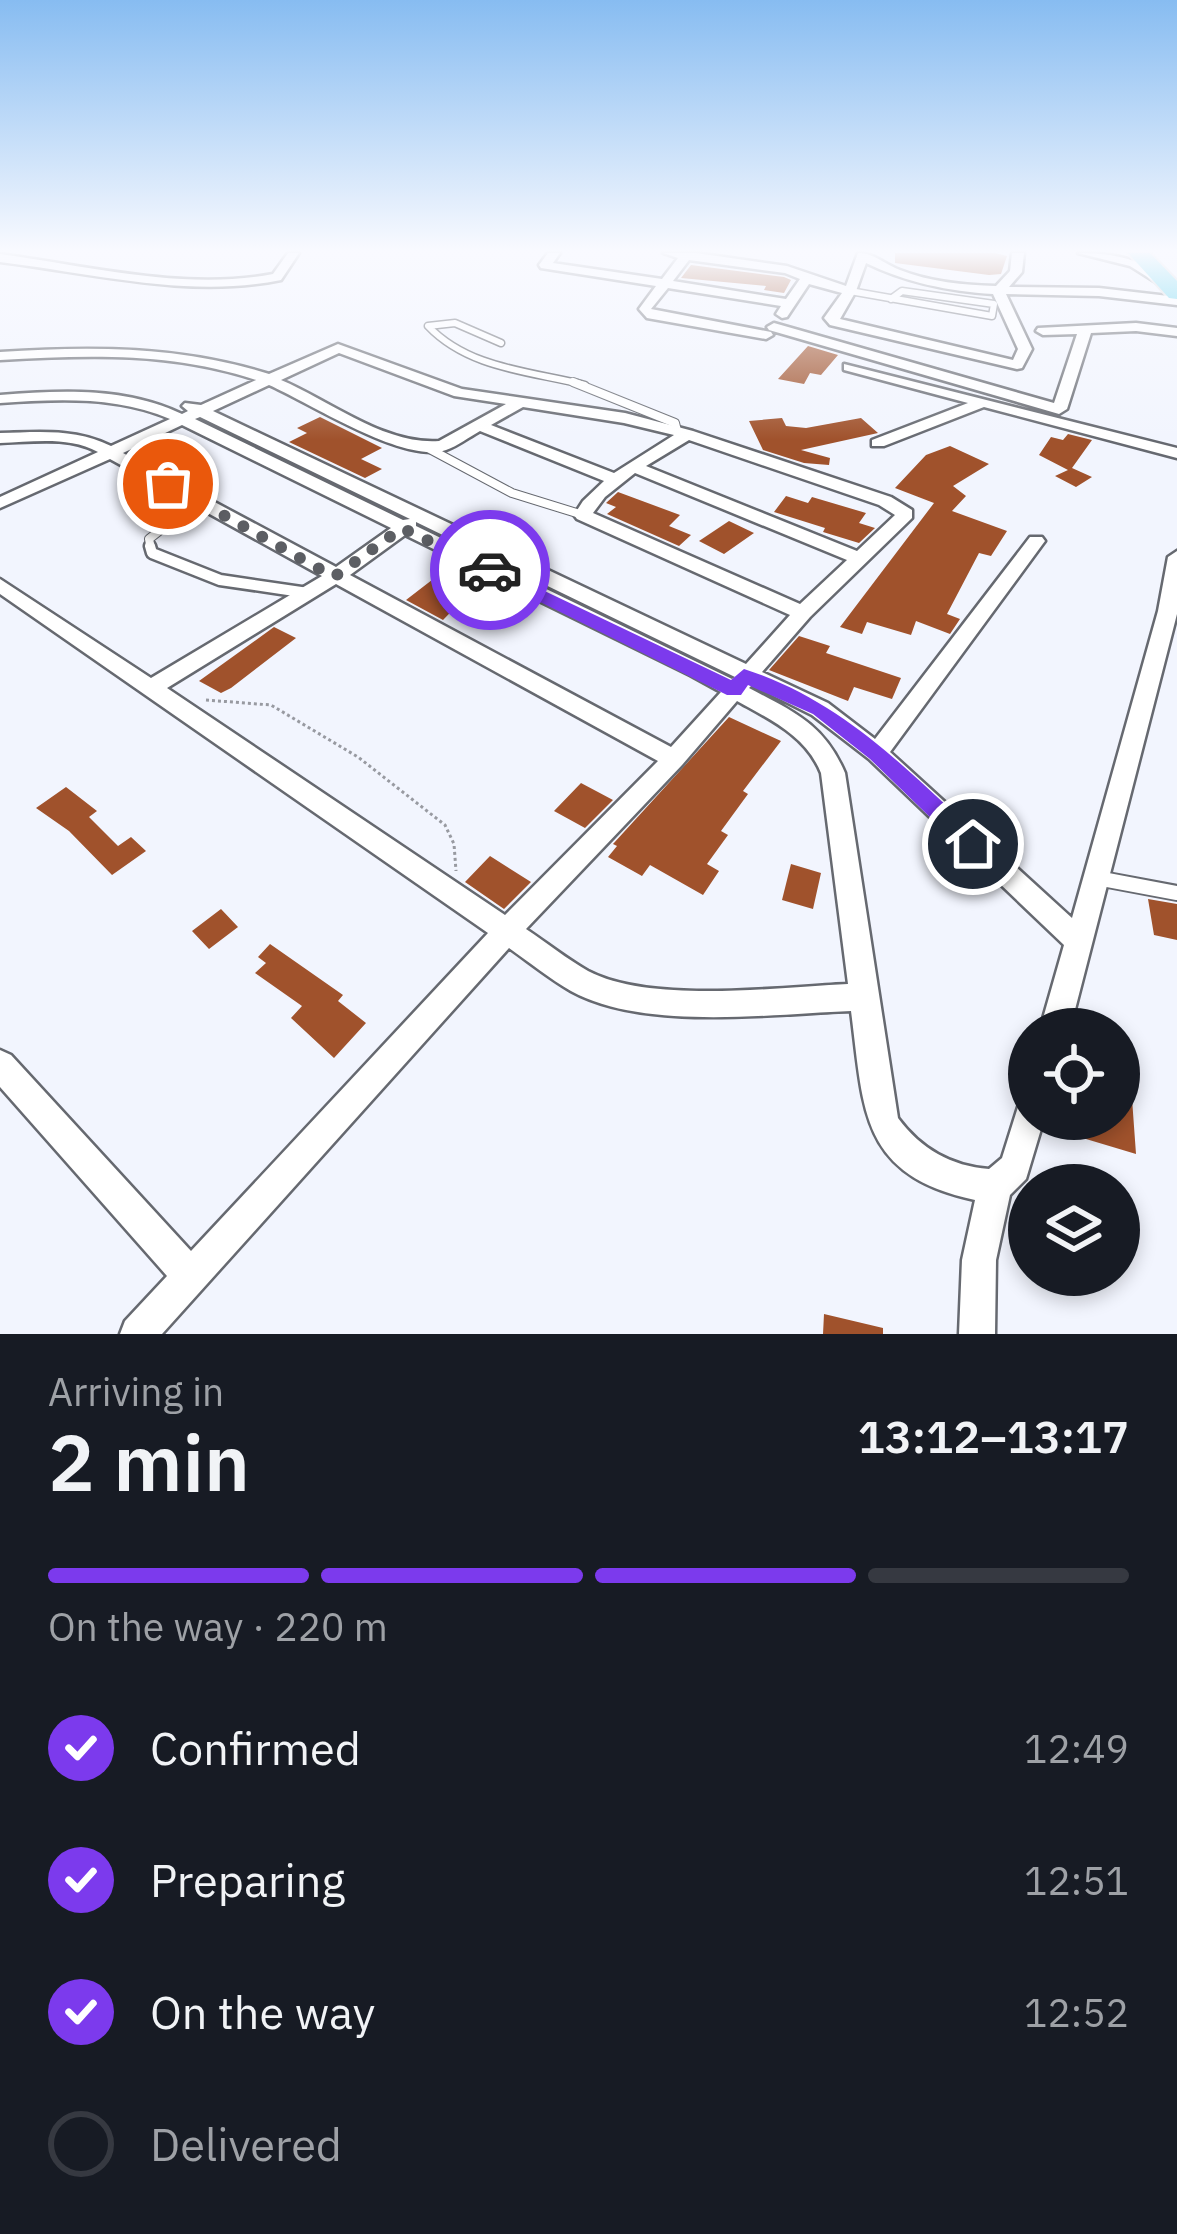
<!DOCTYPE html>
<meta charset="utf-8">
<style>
:root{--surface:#171b24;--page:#20242c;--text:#f1f3f6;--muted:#9ea1a6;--line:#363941;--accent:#7c3aed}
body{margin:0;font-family:"IBM Plex Sans",sans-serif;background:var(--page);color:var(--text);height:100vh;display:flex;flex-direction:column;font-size:45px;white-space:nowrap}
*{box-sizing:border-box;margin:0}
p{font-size:39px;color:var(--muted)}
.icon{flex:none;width:66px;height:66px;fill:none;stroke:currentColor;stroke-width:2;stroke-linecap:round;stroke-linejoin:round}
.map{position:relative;height:1334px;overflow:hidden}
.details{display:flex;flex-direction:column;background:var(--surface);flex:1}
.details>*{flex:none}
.controls{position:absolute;left:1008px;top:1008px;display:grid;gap:24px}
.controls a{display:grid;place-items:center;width:132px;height:132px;border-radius:50%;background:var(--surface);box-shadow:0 6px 18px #0003;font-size:60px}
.pin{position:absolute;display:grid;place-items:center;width:102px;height:102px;color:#fff;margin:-51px;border:6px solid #fff;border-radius:50%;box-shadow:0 3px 12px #0007}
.courier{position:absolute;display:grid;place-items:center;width:120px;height:120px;margin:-60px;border:9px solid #7c3aed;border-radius:50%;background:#fff;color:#222;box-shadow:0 3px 15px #0007}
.overview em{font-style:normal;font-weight:600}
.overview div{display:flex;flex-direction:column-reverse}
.overview{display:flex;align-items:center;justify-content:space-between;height:204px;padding:0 48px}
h1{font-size:78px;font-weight:600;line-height:90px}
.bar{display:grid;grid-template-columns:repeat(4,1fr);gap:18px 12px;align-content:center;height:144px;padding:0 48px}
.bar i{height:15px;border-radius:9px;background:var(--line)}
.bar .current{background:var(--accent)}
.bar p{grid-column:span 4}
ol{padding:0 48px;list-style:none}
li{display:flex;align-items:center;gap:36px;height:132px}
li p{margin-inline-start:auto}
li .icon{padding:12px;border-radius:50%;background:var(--accent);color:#fff;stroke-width:4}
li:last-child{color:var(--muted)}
li i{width:66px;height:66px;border:6px solid var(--line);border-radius:50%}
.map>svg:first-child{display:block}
.building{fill:#a0522c}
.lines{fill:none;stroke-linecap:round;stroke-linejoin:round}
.lane-far3-casing{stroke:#666970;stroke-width:9}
.lane-far2-casing{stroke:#666970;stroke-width:10}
.lane-far1-casing{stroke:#666970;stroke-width:15}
.lane-casing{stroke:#666970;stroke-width:18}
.street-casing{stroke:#666970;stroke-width:5}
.highway-casing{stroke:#d3d3d4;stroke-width:4}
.path{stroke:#989aa1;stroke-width:3;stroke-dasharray:3 3;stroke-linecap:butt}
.lane-far3{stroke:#fff;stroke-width:6}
.lane-far2{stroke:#fff;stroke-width:8}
.lane-far1{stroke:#fff;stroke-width:10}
.lane{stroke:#fff;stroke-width:14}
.street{fill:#fff;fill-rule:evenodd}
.highway{fill:#3ecbe9;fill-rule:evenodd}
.route{fill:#7c3aed}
.done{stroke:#5c5e63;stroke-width:12;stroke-dasharray:0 21.6}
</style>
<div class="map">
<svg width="1177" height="1334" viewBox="0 0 1177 1334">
<rect width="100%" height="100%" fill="#f2f5fe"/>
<path class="building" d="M895 253H995L1007 256 1001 274 989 275 895 263Z
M691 265 784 277 791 280 784 293 764 290 766 286 681 278Z
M808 346 838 355 821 375 810 373 804 384 778 379Z
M320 417 382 448 361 459 382 469 365 478 289 442 307 433 297 428Z
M782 418 786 426 806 428 861 418 878 433 801 450 830 458 829 465 804 463 763 450 749 421Z
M1068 434 1092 440 1072 468 1092 477 1076 487 1055 476 1068 470 1039 455 1051 437 1063 440Z
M950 446 989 464 953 486 966 496 952 511 1007 531 991 556 979 553 947 614 960 619 950 634 916 621 911 635 867 622 862 634 840 627 934 503 895 488 926 455Z
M618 492 680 515 669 526 691 535 679 546 607 514 616 507 606 503Z
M786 496 808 503 812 497 866 513 859 523 875 528 859 543 823 532 825 528 774 512Z
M729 521 754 533 724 554 699 541Z
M441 573 476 586 443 620 406 600Z
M274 627 296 638 231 688 221 693 199 681Z
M799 636 830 646 826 653 901 678 892 699 854 687 848 701 769 670Z
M729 717 781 741 743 791 748 794 721 831 728 835 707 864 719 871 703 895 650 865 642 876 608 857 617 846 613 844Z
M581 783 613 800 585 828 554 811Z
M66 787 97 811 89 817 118 846 131 837 146 851 112 875 69 831 36 808Z
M490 856 531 882 504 909 465 882Z
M791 864 821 873 813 909 782 900Z
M1148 899 1177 904V940L1154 935Z
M221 909 238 927 209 949 192 931Z
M270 944 343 995 338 1001 366 1023 334 1058 291 1018 302 1006 255 973 266 963 258 957Z
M1130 1071 1136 1154 1046 1127 1048 1119H1119V1072Z
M824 1314 883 1328V1334H823Z"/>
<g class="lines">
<defs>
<path id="lane-far3" d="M850 291 992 316 994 304 902 291 891 299
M501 343 455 323 428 326C469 369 530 371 585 385"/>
<path id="lane-far2" d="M573 382 675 423 677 431
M426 447 512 493 583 515
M151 549 149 539 197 501"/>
<path id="lane-far1" d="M150 546 152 553 220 580 308 593"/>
<path id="lane" d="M1097 878 1177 893"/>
<path id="street" d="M288 253H299L281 280C190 299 91 273 0 262V254C88 266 185 291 273 274Z
M548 253H560L553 263 662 279 678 258 663 253H696L787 266 846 286 858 253C874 253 884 264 900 270 930 282 964 285 996 286L1010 271 1012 253H1024L1022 272 1009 287 1099 288 1177 297V305L1099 296 1006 294 1032 349 1022 368 1017 369 830 325 824 318 842 293 809 284 787 317 782 318 776 314 781 306 668 288 651 309 771 332 773 335 766 339 647 318 639 309 656 286 541 268 539 265ZM689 260 785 273 800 279 786 299 673 281ZM866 263C907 283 948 291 993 294L1018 349 1013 360 840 319 856 291Z
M1078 253C1112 253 1140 258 1167 280L1157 283 1130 266Z
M774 323 1054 403 1077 334 1043 335 1036 331 1038 328 1136 323 1177 328V336L1136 331 1091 333 1067 409 1059 414 769 330 767 327Z
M338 344 462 389 625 413 693 431 891 497 912 510V518L810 617 762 672 828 703 875 739 1030 537H1042L1045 541 1042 545 890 752 1072 918 1158 611 1168 557 1177 551V614L1070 1029H1040L1064 945 869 759 812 715 752 685 749 688C794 712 824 724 845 773L898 1118C921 1149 951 1166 989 1169L1002 1158 1018 1107 1029 1102V1119H1044L1026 1179 1010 1195 996 1260 995 1334H959L962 1260 975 1200C859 1175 864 1110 851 1011 771 1014 643 1031 571 991 550 979 529 962 509 948L162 1334H120L125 1321 167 1276 0 1087V1050L11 1055 191 1251 488 933 0 594V579L151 678 322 576 110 459 0 508V497L98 452C68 436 33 442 0 443V433C38 432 76 428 111 446L170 419C117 396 57 399 0 403V395C61 390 126 387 182 414L188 411 182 406 185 403 201 405 256 380C172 352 88 355 0 360V352C93 346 180 346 269 374ZM339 353 454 396 506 404 439 441C384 445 329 400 281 380ZM269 385C310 403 403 464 446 450 458 446 469 437 480 431L604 481 583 501 574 515 577 519 790 615 746 664 213 411ZM523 407 624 423 674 435 614 473 491 425ZM200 417 410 519 403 520 195 419ZM182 425 391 528 336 567 123 453ZM689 440 879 505 895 515 857 551 646 466ZM635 473 847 560 800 604 593 513 605 497ZM416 522 735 677 732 679 416 526ZM405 535 690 675 721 692 671 747 350 575ZM336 584 658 761 505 915 167 688ZM737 701C771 720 806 736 821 773L848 984C778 987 651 1004 588 971 567 959 547 943 526 929L682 765Z
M844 364 1177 448V458L984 407 884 446H872V440L968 403 844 370Z"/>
<path id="highway" d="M1128 253H1150L1177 281V299L1169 298Z"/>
</defs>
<use href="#lane-far3" class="lane-far3-casing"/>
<use href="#lane-far2" class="lane-far2-casing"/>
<use href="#lane-far1" class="lane-far1-casing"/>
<use href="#lane" class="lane-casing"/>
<use href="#street" class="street-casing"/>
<use href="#highway" class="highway-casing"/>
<path class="path" d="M206 700 271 705 358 757 445 825 454 844 456 871"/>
<use href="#lane-far3" class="lane-far3"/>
<use href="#lane-far2" class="lane-far2"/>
<use href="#lane-far1" class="lane-far1"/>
<use href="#lane" class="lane"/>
<use href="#street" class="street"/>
<use href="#highway" class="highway"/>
</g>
<linearGradient id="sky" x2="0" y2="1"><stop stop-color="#87bcf1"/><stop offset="0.57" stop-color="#f9faff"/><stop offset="1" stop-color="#f9faff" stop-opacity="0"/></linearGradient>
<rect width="1177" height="440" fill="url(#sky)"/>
<path class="route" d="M490 565 731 680 744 669C841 700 908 770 981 838V851H965L870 759 813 714 748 685 741 695H727L484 574 482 570Z"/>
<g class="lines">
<path class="done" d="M168 484 334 577 402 528 490 570"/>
</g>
</svg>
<div class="controls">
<a><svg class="icon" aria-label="locate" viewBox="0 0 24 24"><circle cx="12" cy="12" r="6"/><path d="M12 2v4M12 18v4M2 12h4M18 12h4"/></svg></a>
<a><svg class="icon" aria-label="layers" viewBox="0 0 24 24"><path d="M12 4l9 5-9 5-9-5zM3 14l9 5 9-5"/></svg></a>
</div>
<div class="pin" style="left:168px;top:484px;background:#ea580c"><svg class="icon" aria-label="bag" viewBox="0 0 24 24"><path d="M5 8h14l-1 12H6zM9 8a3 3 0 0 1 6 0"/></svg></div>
<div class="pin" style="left:973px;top:844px;background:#1f2937"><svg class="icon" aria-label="home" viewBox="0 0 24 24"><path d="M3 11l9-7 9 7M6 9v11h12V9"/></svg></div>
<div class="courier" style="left:490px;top:570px"><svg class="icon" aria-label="car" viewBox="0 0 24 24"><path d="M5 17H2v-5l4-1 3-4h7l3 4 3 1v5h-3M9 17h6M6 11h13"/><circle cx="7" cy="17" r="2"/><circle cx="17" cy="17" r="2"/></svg></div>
</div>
<section class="details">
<div class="overview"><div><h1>2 min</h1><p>Arriving in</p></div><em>13:12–13:17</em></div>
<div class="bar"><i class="current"></i><i class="current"></i><i class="current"></i><i></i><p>On the way · 220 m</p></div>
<ol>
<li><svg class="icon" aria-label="check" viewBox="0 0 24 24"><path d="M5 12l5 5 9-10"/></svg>Confirmed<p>12:49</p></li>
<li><svg class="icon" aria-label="check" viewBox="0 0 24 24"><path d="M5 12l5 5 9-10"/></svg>Preparing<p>12:51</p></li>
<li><svg class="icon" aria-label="check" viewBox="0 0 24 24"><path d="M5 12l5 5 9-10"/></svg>On the way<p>12:52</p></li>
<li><i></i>Delivered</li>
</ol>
</section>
